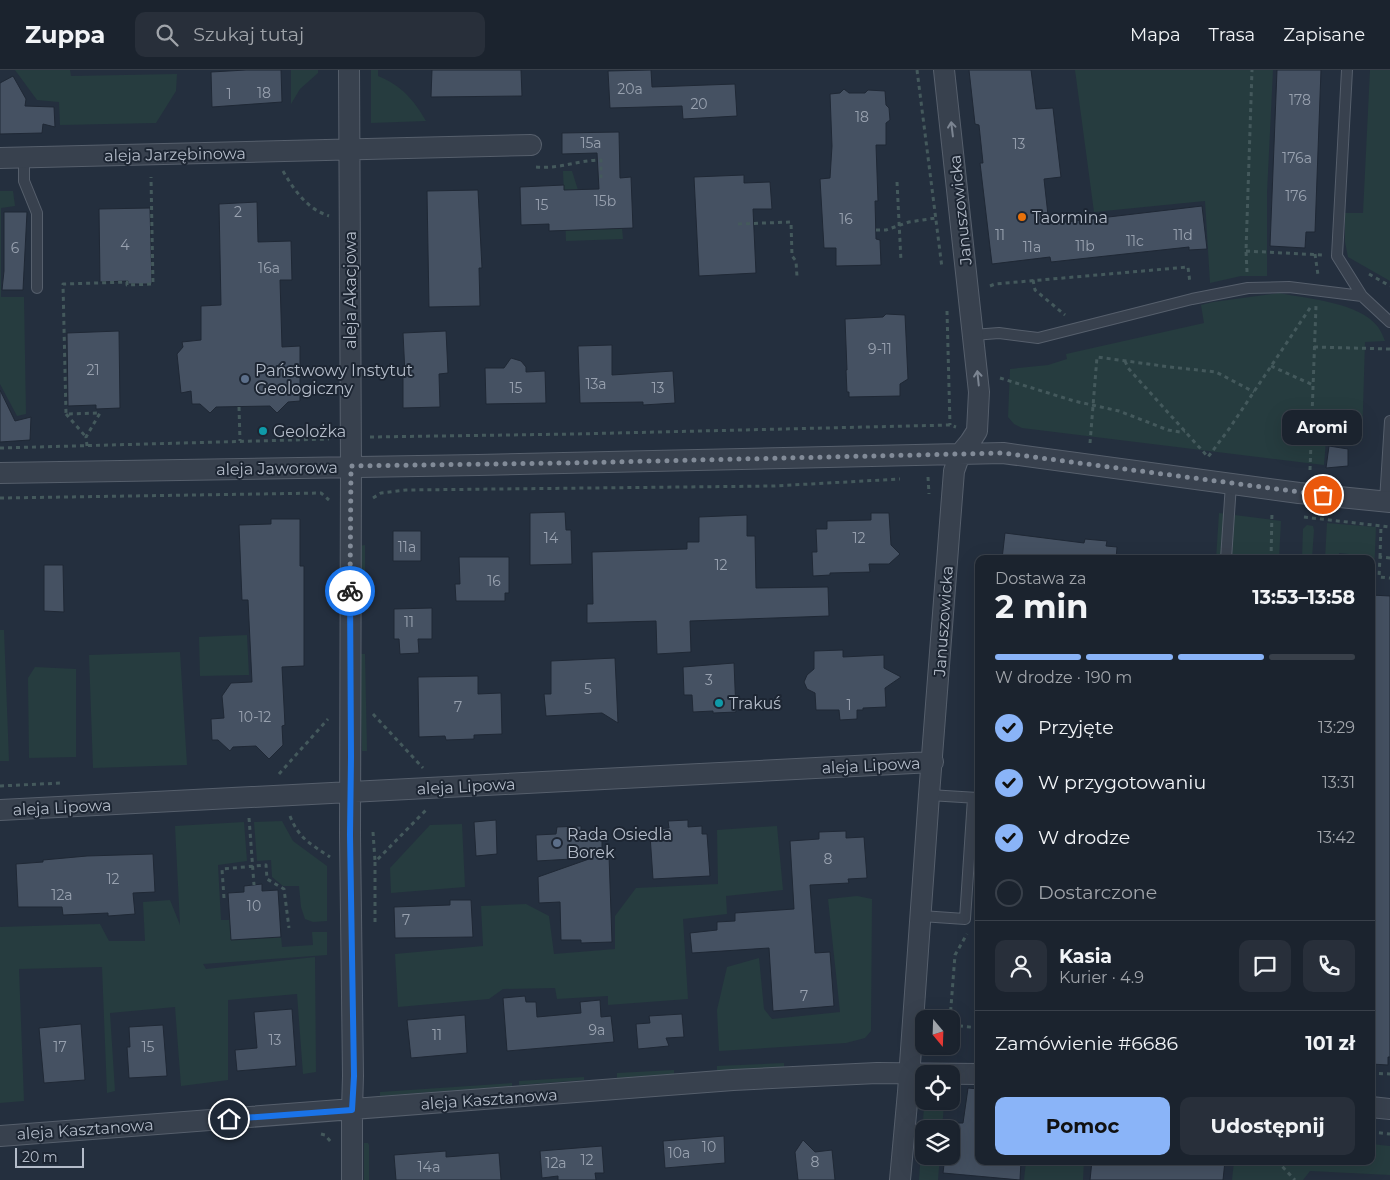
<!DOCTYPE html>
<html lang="pl">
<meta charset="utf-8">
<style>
:root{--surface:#1b232e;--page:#282f3a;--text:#f1f3f6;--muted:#a0a4aa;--line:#39404a;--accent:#8ab4f8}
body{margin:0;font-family:Montserrat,sans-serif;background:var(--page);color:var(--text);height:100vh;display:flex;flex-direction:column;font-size:19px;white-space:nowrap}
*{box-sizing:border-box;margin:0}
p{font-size:16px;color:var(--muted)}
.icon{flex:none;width:28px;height:28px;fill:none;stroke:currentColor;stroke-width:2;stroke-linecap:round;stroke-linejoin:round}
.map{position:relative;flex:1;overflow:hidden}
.sheet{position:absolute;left:975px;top:485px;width:400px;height:610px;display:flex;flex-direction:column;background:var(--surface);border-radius:10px;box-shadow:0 5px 20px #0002,0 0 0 1px var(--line)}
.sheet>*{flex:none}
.needle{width:32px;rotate:161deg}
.tools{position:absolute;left:915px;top:940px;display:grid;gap:10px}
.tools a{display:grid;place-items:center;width:45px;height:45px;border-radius:10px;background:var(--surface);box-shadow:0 5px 20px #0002,0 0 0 1px var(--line);font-size:25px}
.scale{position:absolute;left:15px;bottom:12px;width:69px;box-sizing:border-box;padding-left:5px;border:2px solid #b4bcc9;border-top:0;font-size:14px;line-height:18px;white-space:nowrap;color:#b4bcc9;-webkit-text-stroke:4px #1d2633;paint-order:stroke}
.pin{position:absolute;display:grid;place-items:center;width:42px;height:42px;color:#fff;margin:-21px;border:2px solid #fff;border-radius:50%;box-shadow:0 1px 5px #0007}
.courier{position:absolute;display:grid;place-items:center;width:50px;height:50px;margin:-25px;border:4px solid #1a73e8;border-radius:50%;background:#fff;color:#222;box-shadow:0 1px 6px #0007}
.bubble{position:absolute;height:35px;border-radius:10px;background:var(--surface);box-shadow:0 5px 20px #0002,0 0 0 1px var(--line);font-size:16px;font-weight:700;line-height:35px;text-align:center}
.head em{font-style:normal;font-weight:700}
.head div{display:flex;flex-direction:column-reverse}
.head{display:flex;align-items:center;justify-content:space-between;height:85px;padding:0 20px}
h1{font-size:32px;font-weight:700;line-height:38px}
.bar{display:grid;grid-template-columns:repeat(4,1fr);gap:8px 5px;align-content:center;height:60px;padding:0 20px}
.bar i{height:6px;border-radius:4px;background:var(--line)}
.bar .on{background:var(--accent)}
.bar p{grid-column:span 4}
.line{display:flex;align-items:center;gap:12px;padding:0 20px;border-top:1px solid var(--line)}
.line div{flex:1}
.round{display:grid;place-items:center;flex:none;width:52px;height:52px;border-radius:10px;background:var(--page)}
ol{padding:0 20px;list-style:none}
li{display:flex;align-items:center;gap:15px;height:55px}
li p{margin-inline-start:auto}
li .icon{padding:5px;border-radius:50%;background:var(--accent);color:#111;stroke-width:4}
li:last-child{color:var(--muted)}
li i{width:28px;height:28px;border:2px solid var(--line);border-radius:50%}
.primary-button{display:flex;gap:10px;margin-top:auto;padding:10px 20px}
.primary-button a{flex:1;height:58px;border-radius:10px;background:var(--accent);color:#111;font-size:20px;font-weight:700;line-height:58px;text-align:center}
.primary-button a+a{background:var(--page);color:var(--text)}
header{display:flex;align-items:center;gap:30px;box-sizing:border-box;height:70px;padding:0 25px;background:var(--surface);border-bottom:1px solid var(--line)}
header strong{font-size:24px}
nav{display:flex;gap:28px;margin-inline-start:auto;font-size:18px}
.search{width:350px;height:45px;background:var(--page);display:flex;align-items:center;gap:12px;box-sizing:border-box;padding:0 18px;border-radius:10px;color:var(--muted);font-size:19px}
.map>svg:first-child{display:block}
.green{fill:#263c3f}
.building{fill:#455162;stroke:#1f2835}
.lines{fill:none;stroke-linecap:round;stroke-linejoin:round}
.lane-casing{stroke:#565f6c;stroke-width:12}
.street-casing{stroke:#565f6c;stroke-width:22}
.path{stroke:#44595c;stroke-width:3;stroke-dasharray:4 4;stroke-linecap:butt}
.lane{stroke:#38414e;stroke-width:10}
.street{stroke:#38414e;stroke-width:20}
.oneway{stroke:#7c8592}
.done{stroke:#828b98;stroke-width:5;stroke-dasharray:0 9}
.route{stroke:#1a73e8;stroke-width:6}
.food-dot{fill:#e8710a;stroke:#1d2633;stroke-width:2}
.service-dot{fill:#5c6f8a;stroke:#1d2633;stroke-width:2}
.culture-dot{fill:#0f9aa8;stroke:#1d2633;stroke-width:2}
.labels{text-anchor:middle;stroke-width:4;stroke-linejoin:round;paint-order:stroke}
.number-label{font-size:14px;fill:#98a1af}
.street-label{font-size:16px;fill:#b4bcc9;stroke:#1d2633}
.poi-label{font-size:16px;fill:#b4bcc9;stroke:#1d2633;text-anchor:start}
</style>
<header>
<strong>Zuppa</strong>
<div class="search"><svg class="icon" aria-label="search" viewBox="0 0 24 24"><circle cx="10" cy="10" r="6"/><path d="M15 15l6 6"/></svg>Szukaj tutaj</div>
<nav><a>Mapa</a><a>Trasa</a><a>Zapisane</a></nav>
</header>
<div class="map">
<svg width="1390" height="1110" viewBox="0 0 1390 1110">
<rect width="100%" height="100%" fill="#242f3e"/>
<path class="green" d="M15 0H70L71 6 177 4 176 21 156 53 60 55 59 32 37 30Z
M291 0H318V3L300 19 291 34Z
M371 0H378V6C401 15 414 30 426 51L371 53Z
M1075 0H1273L1267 123V206H1241L1210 213 1205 131 1094 142Z
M1370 0H1390V211L1348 187 1345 172V143H1363Z
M563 101H572L578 120 580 160 622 158 623 169 566 171Z
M0 121H13L15 136 1 138V227H24L26 344 17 346 0 314Z
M1279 223C1308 229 1359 232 1378 257 1381 261 1383 266 1385 271L1365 272 1362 371 1326 370 1324 395 1022 358 1014 354 1008 347 1010 299 1048 295 1067 289 1066 284 1204 253 1201 235 1213 232Z
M1219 443 1281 451 1279 489H1216Z
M1327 453 1376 457 1374 506H1371V489H1349V484L1339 483V489H1325Z
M1307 455 1313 456 1314 460 1312 489H1302L1303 459Z
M365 475V538H359V476Z
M0 560H4L9 691H0Z
M247 565 249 605 200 606 199 567Z
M180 582 187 695 93 698 89 585Z
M359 584H365L367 681H362Z
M35 597 76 599V687L29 688 28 608Z
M282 751 293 771 327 796V851L313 852 305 849 301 837 299 816H283L272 807 271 790 257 791 254 752Z
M244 752 247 791 218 795 221 850H230L231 870 281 867 282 877 313 875 312 862H327V885L203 894 206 899 315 887 316 1002 303 1004 297 924 228 930V1010L181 1016 175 937 110 943 115 1021 107 1023 102 897 19 899 24 1031 0 1033V857L100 854 109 871H145L143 832 170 830 180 855 175 756Z
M462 754 465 817 391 823 390 798 430 755Z
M777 756 783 820 726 826 727 844 683 849 688 929 608 935V926L557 929 555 918 503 919 489 929 398 937 395 884 483 876 481 836 526 834 549 846 554 884 615 879V846L636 818 718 814 717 760Z
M857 826 872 829 871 961 865 968 846 973 719 981 717 940 727 897 759 888 764 939 772 949 840 942 828 829Z
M784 993V998L717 1001V996Z
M674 1000V1004L617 1008V1003Z
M584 1007V1010L519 1015V1011Z
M512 1013V1016L380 1026V1022Z
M931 1033 944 1035 942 1059H924V1086H940L938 1110H919L924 1036Z
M364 1073H368L369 1075V1110H364Z
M1371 1074 1390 1076V1105L1310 1101 1303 1110H1232L1234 1091H1371Z
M1026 1091H1084L1083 1110H1024Z"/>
<path class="building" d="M246 0H281L282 32 212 37 211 2Z
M432 0H521L522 26 431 27Z
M651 0 652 17 735 14 737 46 683 49 682 36 610 38 608 1Z
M969 0H1031L1036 39 1053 38 1061 107 1044 109 1049 154 1202 136 1207 179 1189 180V177L1051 192 1050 187 992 194 980 93H983L979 55 975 54Z
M1277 0H1321L1315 162H1306L1305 178 1270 176Z
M13 6 26 29 25 36 54 37 55 57 43 54 42 63 0 64V13Z
M844 19 849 23H865L868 20 885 21 886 35 889 38 890 50 886 53V75H876L878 131H875L876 169 880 170 881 195 836 196V178H824L820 109 830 108 832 76 830 24 840 23Z
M619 62 620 108 631 107 633 158 549 161V154L521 155 520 117 564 115V120L599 119 597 83 562 84V63Z
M744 105V113L770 112 772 139H753L756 203 699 206 694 107Z
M478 120 482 198H479L480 236 429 237 427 121Z
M257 132 258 172 291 171 292 210H280L282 277 300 276V331L288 332 277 343 270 336 216 337 210 343 200 334H192L191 321 181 323 177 284 183 277 182 272 201 270V236L221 235 219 134Z
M150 138 152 214H128V211L100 212 99 139Z
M4 142H27L23 220H2L4 201Z
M886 244 905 245 908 309 900 314V326L849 327V322H847L846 300H847L845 249 883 247Z
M119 261 120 338 96 339V335L68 336 67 263Z
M446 261 448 303 439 304 440 337 403 338V303L405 304 403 263Z
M612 275V305L673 301 675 333 643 335V332L580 333 578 276Z
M511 288 521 291 526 297V302L545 301 546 333 486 334 485 298H504Z
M0 320 15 351 31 347 30 370 0 372Z
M1329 376 1348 379V396L1326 398Z
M565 442 566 460H571L572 494 530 495V443Z
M871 443H889L891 475 900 484 889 494H869L870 502 830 503V505L813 506 812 482H817L816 459H827V451L871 450Z
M747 445V466H755L756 518 828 517 829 546 690 551 691 582 657 584 656 551 587 553V534H593L592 482 687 479V472H699V447Z
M271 449H300V496H304V596L282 597 285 655 282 656 283 675 269 689 256 676 233 677 230 681 218 670H212L211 649 224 648 222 626 231 613 252 612 248 530H242L239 455 271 454Z
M393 461H421V491H393Z
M1005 463 1084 473 1085 469 1107 471 1106 476 1117 477 1116 489H1002Z
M459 487H509V523H505V531H456L455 514H460Z
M44 495H63L64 542 44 541Z
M1371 525 1390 526V987H1388V995L1371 994Z
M432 538V569H418L419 583 400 584 399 569H394V539Z
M843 580V587L884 585V598L901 607 885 618 886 637 863 638V640H857V649L840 650 839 640H816L815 623 807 619 804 612 807 605 814 599V581Z
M615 588 618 653 602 643 546 646 544 624H551V591Z
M734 593 736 642 713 643V641L693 642 692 625H684L683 597Z
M478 606V624L501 623 502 664 474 665V669L446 670 445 666 419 667 418 607Z
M496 750 497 784 476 786 474 752Z
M688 750V757L702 756V764H707L710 806 653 809 650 765H655V759L669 758 668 751Z
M581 756V762H602V786L609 785 612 872 581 873V870H561L560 832 539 833 538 807 589 789V788L537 791 536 765 556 764 557 757Z
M846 761V768L864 767 867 808 848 809 849 813 810 815 815 883 830 882 834 936 773 941 769 878 692 883 690 863 717 860V852L735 851V843L794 839 790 771 819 769V762Z
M153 784 155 822 133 823 135 844 108 846V843L63 845 62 837H18L16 794 43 792V790L87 786Z
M262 814V821L278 820 281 867 231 870 228 823 244 822V816Z
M450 830H471L473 867 395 868 394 837 450 835Z
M525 926 526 932H536L537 947 581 943 580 932 600 930 601 947 611 946 614 972 507 981 503 928Z
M292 939 296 996 237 1001 235 980 257 978 254 942Z
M682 944 684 967 666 968 669 976 638 979 636 954 650 953 649 946Z
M465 945 467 983 411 988 407 950Z
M81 954 85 1010 44 1013 39 958Z
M163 955 167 1006 129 1008 127 977H130L129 957Z
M968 1018 979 1019V1091H1021L1020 1110 943 1103 945 1086H953L952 1064 957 1058V1053H963Z
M724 1066 725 1093 665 1098 663 1071Z
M803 1070 815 1082 832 1080 835 1110H798L795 1082Z
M602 1076 604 1103H595L596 1110H558V1106L542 1108 540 1081Z
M446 1081V1087L499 1083 501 1110H396L394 1085Z
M1092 1091H1225L1223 1110H1090Z"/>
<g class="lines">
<defs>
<path id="lane" d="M1347 0 1337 186 1362 226 1390 252
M24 88V111L37 143V218
M973 265 999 263 1038 268 1192 229 1248 218 1289 217 1362 226
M1385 431 1390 351
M1226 489 1231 414
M929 725 978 728
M921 846 965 849 973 728"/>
<path id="street" d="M349 0 351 396 350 765 353 1006 352 1040V1110
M0 88 531 75
M0 403 478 395 1003 383 1299 423 1390 432
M0 740 933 692
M1371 1037 1390 1039
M0 1066 733 1010 877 1003 979 1004
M900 1110 908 1022 929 725 954 401 960 384 970 372 977 361 979 322 944 0"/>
</defs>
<use href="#lane" class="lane-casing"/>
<use href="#street" class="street-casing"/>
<path class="path" d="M917 0 942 198
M536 97C561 99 578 90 601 90V108
M283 101C294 120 307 139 329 146
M897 112 901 191
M738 154 791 152 792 186 796 191 797 207
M876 160H886L909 152 936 148
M1246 181 1322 185
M1315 184 1318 205
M1247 202 1246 181 1252 0
M1369 204 1390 216
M1033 210 1035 220 1065 245
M990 216 995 214 1188 197 1190 213
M947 241 950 355
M1314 277 1390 279
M1125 291 1128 298 1208 387 1229 359 1312 235
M1271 296 1313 315
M1000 308 1074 331 1119 341 1168 360 1180 362 1185 361
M239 337 240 371
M66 344 86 367
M370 367 575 364 950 355 956 357
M1090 373 1097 287 1170 297 1216 302 1254 322
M87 376 86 367 100 343 66 344 63 214 127 212V215L153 214 151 107
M0 378 329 369
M1310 400 1316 236
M928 407 929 424
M0 428 321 423 329 430
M373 428 381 423 406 420 774 416 900 409
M1304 447 1390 457
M1380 487 1381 456
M1390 488 1380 487 1379 507 1390 508
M1271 489 1272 442
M373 644 423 698
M279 704 328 649
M0 716 61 713
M290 746C299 769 311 774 330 787
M249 748 254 815
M373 762 375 791
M224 828 222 799 266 795 267 809 284 819 289 858
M375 852V792L427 739
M950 949 955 885 967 864
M951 955 979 958
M1371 1003 1390 1004
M1371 1062 1390 1064
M321 1064 325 1065 331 1072
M1277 1091 1295 1110"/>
<use href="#lane" class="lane"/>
<use href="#street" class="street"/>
</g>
<defs><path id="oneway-shaft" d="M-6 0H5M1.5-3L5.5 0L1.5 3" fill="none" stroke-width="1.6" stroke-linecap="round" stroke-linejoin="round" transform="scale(1.25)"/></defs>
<g class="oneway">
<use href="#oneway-shaft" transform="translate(952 59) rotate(-97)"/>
<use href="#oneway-shaft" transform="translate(978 308) rotate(-96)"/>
</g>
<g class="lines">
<path class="done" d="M350 521 351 396 566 393 1003 383 1323 425"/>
<path class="route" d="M229 1049 352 1040 354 1006 350 765 351 687 350 521"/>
</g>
<circle class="food-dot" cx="1022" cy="147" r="5"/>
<g class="service-dot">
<circle cx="245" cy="309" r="5"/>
<circle cx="557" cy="773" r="5"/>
</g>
<g class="culture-dot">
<circle cx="263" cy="361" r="5"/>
<circle cx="719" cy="633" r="5"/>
</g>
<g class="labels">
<g class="number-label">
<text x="630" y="24">20a</text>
<text x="264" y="28">18</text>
<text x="229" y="29">1</text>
<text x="1300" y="35">178</text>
<text x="699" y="39">20</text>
<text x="862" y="52">18</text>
<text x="591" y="78">15a</text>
<text x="1019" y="79">13</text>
<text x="1297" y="93">176a</text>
<text x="1296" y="131">176</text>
<text x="605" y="136">15b</text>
<text x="542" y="140">15</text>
<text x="238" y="147">2</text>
<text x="846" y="154">16</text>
<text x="1000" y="170">11</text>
<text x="1183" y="170">11d</text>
<text x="1135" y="176">11c</text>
<text x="125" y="180">4</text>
<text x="1085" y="181">11b</text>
<text x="1032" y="182">11a</text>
<text x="15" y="183">6</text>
<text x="269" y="203">16a</text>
<text x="880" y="284">9-11</text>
<text x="93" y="305">21</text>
<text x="596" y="319">13a</text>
<text x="516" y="323">15</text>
<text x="658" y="323">13</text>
<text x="551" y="473">14</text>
<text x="859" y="473">12</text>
<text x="407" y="482">11a</text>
<text x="721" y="500">12</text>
<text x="494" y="516">16</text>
<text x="409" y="557">11</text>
<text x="709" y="615">3</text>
<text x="588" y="624">5</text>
<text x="849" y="640">1</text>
<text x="458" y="642">7</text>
<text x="255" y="652">10-12</text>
<text x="828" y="794">8</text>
<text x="113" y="814">12</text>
<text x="62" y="830">12a</text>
<text x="254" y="841">10</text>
<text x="406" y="855">7</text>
<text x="804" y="931">7</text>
<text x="597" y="965">9a</text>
<text x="437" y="970">11</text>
<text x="275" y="975">13</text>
<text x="60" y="982">17</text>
<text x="148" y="982">15</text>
<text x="709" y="1082">10</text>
<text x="679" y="1088">10a</text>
<text x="587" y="1095">12</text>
<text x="815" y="1097">8</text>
<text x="556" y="1098">12a</text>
<text x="429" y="1102">14a</text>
</g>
<g class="street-label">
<text transform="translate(175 84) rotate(-1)" y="6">aleja Jarzębinowa</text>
<text transform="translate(960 140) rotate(-96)" y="6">Januszowicka</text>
<text transform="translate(350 220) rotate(-90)" y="6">aleja Akacjowa</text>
<text transform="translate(277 398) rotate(-1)" y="6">aleja Jaworowa</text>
<text transform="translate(943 551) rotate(-86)" y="6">Januszowicka</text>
<text transform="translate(871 695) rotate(-3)" y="6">aleja Lipowa</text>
<text transform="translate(466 716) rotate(-3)" y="6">aleja Lipowa</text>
<text transform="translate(62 737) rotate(-3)" y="6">aleja Lipowa</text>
<text transform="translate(489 1029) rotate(-4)" y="6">aleja Kasztanowa</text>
<text transform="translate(85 1059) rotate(-4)" y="6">aleja Kasztanowa</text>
</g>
<g class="poi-label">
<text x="1032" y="153">Taormina</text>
<text x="255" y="306">Państwowy Instytut<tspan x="255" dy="18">Geologiczny</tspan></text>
<text x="273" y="367">Geolożka</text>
<text x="729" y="639">Trakuś</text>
<text x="567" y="770">Rada Osiedla<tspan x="567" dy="18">Borek</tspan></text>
</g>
</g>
</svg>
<div class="tools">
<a><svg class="needle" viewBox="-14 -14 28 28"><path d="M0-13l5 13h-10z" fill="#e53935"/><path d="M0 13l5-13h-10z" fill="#a0a4aa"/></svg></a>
<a><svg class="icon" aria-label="locate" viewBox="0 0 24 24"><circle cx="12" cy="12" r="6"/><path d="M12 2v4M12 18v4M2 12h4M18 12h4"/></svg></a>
<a><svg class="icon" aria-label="layers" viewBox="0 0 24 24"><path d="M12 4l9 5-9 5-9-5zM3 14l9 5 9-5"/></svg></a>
</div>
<div class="scale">20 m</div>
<div class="pin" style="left:1323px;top:425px;background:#ea580c"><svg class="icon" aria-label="bag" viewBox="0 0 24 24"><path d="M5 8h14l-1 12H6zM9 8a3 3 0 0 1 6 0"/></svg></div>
<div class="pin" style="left:229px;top:1049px;background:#1f2937"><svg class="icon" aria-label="home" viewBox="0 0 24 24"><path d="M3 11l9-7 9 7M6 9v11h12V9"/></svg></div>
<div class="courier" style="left:350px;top:521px"><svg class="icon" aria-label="bike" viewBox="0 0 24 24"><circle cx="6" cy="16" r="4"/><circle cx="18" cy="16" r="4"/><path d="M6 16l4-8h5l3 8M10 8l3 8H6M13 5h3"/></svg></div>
<div class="bubble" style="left:1282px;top:340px;width:80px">Aromi</div>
<section class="sheet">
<div class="head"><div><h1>2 min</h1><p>Dostawa za</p></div><em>13:53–13:58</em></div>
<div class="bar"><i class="on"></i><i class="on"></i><i class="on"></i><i></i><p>W drodze · 190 m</p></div>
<ol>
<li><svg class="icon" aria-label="check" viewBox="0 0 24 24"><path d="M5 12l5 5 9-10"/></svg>Przyjęte<p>13:29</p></li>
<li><svg class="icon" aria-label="check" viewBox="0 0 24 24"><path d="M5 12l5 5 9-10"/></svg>W przygotowaniu<p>13:31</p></li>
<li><svg class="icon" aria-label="check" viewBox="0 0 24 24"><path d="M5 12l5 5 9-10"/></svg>W drodze<p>13:42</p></li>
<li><i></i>Dostarczone</li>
</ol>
<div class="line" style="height:90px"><a class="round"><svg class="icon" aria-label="person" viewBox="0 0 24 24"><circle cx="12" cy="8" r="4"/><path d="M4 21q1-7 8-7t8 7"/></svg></a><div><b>Kasia</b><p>Kurier · 4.9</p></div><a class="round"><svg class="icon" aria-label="chat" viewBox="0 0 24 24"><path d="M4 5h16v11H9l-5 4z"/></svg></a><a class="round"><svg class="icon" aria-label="phone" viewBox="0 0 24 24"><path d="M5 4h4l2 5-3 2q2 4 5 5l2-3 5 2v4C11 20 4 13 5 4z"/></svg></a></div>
<div class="line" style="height:65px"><div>Zamówienie #6686</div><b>101 zł</b></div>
<div class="primary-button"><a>Pomoc</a><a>Udostępnij</a></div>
</section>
</div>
